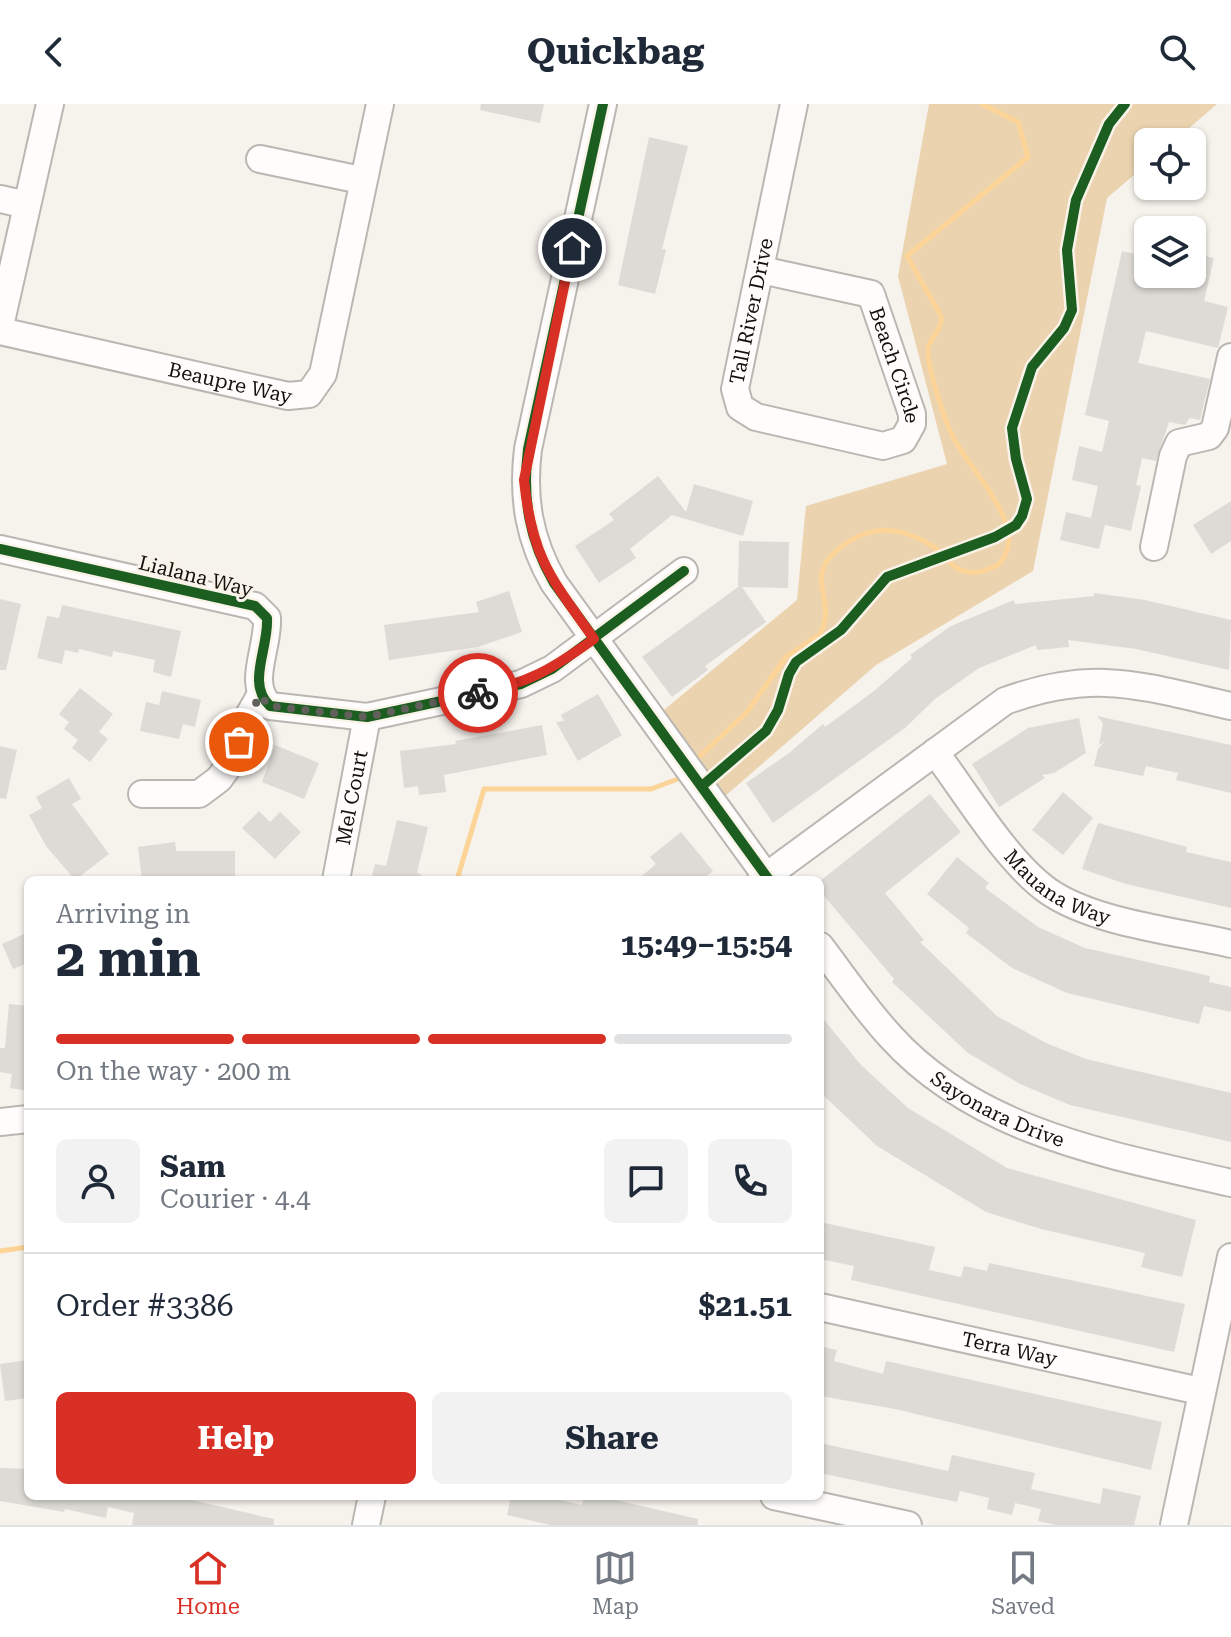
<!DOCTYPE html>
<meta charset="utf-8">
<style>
:root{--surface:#fff;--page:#f2f2f3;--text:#1f2937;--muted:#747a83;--line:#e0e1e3;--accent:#d93025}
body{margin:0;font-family:"Roboto Serif",serif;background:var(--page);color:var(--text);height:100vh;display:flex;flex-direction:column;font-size:30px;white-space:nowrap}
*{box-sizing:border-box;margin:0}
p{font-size:26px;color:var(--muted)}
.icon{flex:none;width:44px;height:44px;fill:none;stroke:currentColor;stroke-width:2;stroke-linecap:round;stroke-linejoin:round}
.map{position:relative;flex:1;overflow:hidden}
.sheet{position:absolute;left:24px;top:772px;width:800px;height:624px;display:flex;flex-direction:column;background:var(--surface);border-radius:12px;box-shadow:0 2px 6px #0004}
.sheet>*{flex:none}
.buttons{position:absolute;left:1134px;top:24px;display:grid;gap:16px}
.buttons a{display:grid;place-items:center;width:72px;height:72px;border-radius:12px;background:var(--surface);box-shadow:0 2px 6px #0004;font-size:40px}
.pin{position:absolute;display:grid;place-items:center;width:68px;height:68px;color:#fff;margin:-34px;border:4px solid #fff;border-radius:50%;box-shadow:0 2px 8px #0007}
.courier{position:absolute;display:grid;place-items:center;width:80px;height:80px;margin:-40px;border:6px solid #d93025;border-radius:50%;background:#fff;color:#222;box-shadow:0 2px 10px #0007}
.headline em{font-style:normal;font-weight:700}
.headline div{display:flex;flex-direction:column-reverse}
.headline{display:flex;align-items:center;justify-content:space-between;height:136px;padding:0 32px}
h1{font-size:52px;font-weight:700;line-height:60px}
.bar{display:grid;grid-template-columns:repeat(4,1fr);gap:12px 8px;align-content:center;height:96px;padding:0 32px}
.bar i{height:10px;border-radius:6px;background:var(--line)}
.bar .on{background:var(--accent)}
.bar p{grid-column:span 4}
.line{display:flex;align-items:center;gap:20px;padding:0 32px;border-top:2px solid var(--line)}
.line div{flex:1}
.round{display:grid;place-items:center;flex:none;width:84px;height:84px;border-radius:12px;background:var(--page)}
.primary-button{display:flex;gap:16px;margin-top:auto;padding:16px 32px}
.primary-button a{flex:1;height:92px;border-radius:12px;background:var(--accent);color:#fff;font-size:32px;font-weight:700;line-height:92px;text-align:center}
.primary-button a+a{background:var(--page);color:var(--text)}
header{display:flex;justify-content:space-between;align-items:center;height:104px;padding:0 32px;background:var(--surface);font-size:36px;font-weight:700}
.dock{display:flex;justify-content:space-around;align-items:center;height:112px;border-top:2px solid var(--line);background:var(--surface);font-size:22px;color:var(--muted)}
.dock a{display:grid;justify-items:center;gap:4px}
.dock .on{color:var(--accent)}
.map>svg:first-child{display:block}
.green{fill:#ebd3b0}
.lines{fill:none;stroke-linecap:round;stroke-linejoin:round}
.stream{stroke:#fcd497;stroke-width:5}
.building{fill:#dedbd6}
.minor-casing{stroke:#bab7b3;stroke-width:30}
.minor{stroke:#fefdfc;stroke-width:26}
.cycleway-casing{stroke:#f9f3e9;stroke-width:15}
.cycleway{stroke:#1b5e20;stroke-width:10}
.done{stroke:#62605b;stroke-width:8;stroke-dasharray:0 14.4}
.route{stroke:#d93025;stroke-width:10}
.labels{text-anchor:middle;stroke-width:6;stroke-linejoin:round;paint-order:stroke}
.street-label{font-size:20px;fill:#13110d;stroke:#f9f3e9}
</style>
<header><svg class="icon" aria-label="back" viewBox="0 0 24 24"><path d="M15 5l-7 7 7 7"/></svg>Quickbag<svg class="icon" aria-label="search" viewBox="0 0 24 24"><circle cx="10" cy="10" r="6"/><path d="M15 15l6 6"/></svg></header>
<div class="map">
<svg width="1231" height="1421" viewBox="0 0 1231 1421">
<rect width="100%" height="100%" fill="#f6f2ec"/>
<path class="green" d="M929 0H1217L1173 38H1148V59L1107 94 1033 467 876 561 716 700 653 615 797 496 806 402 947 360 898 172Z"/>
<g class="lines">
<path class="stream" d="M700 652 747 608 786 553 820 530C840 492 796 472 848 438 878 419 906 425 934 443 946 452 952 466 968 468 979 470 989 465 998 461 1034 426 969 366 953 333 945 317 927 263 928 245 930 232 943 226 941 212L907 152 1028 53 1018 18 982 0
M457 776 484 685H651L678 675
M0 1147 28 1143"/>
</g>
<path class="building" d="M481 0H544L540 19 480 6Z
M649 33 688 42 662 145 666 146 655 190 618 181Z
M1122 147 1148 153V170H1192V149L1214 154 1204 197 1228 203 1218 244 1146 227 1138 259 1210 275 1200 316 1190 314 1185 321 1169 318 1156 357 1142 354 1136 381 1141 382 1131 427 1105 421 1099 445 1060 436 1066 408 1091 414 1098 382 1072 376 1079 342 1102 348 1109 317 1085 311Z
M658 372 686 408 694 380 753 397 743 432 672 411 630 445 636 454 599 479 575 442 614 416 609 410Z
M1231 397V437L1211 450 1193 421Z
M739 437 789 438 788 484 742 483 766 518 705 562 708 566 672 593 642 553 738 483Z
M509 487 522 528 478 543 389 556 384 521 479 508 476 498Z
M1094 489 1145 496 1231 516 1229 566 1136 545 1068 536 1069 543 1037 546 1036 541 979 564 935 595 905 624 773 719 746 679 789 649 823 620 825 623 874 587 912 554 910 551 951 522 1014 496 1015 500 1094 492Z
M0 495 21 500 6 566H0Z
M62 501 181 527 171 573 153 568 155 556 113 547 112 553 79 545 78 549 65 546 62 560 37 554 47 512 59 514Z
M80 584 113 610 99 628 108 635 90 658 72 644 78 636 64 625 69 618 59 610Z
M162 587 201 596 195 623 183 620 179 635 140 627 146 598 159 601Z
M598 590 622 631 578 657 556 618 564 617 561 611Z
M1097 612 1231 641V689L1176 676 1178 669 1146 662 1143 672 1094 662 1098 645 1105 637 1099 641 1103 619Z
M1079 614 1086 649 1054 669 1042 671 1045 674 999 703 972 660 1028 624Z
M542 621 547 651 444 671 446 688 419 691 418 682 404 684 400 647 456 640 455 637Z
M275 641 319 659 304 695 262 678Z
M0 642 17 646 6 695 0 694Z
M69 674 81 695 72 700 109 750 75 776 46 742 29 711 42 704 36 693Z
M1063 688 1093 714 1063 751 1032 726Z
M930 690 961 728 885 789 924 836 920 838 997 912 1046 939 1086 955 1231 989V1038L1070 1001 1020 980 968 949 892 878 894 875 820 787V777Z
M259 707 270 718 280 708 301 728 275 755 242 724Z
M397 716 428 723 417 769 421 770 420 776H371L375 760 386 762Z
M1098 719 1187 743 1186 748 1231 758V804L1126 780 1082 765Z
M681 728 713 767 702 776H637L656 760 650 753Z
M175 738 176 747H235V775L142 776 138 743Z
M957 753 989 779 985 784 1038 823 1085 844 1210 872 1209 878 1231 883V908L1204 902 1199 920 1067 889 1012 864 966 829 969 824 927 790Z
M28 828V859L13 865 2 840Z
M9 900 28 902V987L10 984 12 970 0 968V944H5Z
M820 911 861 961 908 1004 1007 1064 1196 1116 1182 1173 1141 1163 1145 1149 1041 1125 986 1108 877 1042 820 988Z
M820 1118 935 1143 929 1166 961 1173 964 1162 987 1167 989 1159 1185 1200 1174 1248 851 1176 854 1162 820 1155Z
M820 1242 837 1246 834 1257 883 1270 886 1257 1162 1318 1151 1366 895 1305 820 1292Z
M28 1256V1294L5 1297 0 1260Z
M820 1339 948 1367 952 1351 1035 1369 1031 1385 1100 1400 1103 1384 1141 1392 1134 1421H1056L1038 1417 1041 1405 1015 1399 1012 1411 987 1405 989 1394 960 1387 957 1398 820 1369Z
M0 1364 28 1365V1392H174L274 1415V1421H132L134 1409 108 1403 106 1414 65 1405 64 1408 0 1397Z
M511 1392H542L582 1401 584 1392H598L698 1415V1421H550L507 1411Z"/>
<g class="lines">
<defs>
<g id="minor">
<path d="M603 0 528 345C522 394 529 436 554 479L769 776"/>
<path d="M260 55 361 76"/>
<path d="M0 95 27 101"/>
<path id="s1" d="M761 166 871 190 912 310V320L903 336 883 342 756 313 740 303 735 285 794 0"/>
<path d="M0 222 50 0"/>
<path id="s2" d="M0 227 288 292 309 290 323 270 380 0"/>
<path d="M1154 443 1173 352 1179 339 1209 332 1215 324 1231 253"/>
<path d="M0 445 255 502 267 514C269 544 246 580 270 602L367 613 521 580 552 565 684 467"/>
<path id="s3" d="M935 648C966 689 1007 758 1048 787 1094 819 1176 827 1231 840"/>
<path d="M142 690H199L219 675 235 653 243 622 260 592"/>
<path id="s4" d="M336 776 367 613"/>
<path d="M761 776 1005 597C1095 564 1141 582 1231 602"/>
<path id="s5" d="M820 842C843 872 865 905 891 933 978 1029 1111 1051 1231 1079"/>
<path d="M0 1018 28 1015"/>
<path id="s6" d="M820 1203 1200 1287"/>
<path d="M774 1392 908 1421"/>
<path d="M366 1421 372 1392"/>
<path d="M1174 1421 1231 1153"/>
</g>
</defs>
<use href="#minor" class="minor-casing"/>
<use href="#minor" class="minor"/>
<defs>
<path id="cycleway" d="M603 0 528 345C522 394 529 436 554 479L769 776
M0 445 255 502 267 514C269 544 246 580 270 602L367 613 521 580 552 565 684 467
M702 682 766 627 778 606 789 570 796 558 841 526 887 473 995 433 1016 421 1022 412 1027 395 1016 355 1012 324 1032 263 1064 224 1072 206 1067 146 1076 96 1109 20 1125 0"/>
</defs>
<use href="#cycleway" class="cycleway-casing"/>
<use href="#cycleway" class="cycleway"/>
</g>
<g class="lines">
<path class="done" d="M239 638 243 622 260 592 270 602 367 613 478 589"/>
<path class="route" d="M478 589C529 579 552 565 594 535 551 474 532 454 524 376L572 144"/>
</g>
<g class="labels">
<g class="street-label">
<text dy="7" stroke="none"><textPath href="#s1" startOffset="536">Tall River Drive</textPath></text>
<text dy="7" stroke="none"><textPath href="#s1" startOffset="188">Beach Circle</textPath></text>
<text dy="7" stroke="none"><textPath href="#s2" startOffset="236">Beaupre Way</textPath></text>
<text transform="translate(196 472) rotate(14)" y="7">Lialana Way</text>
<text dy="7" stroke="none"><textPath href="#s4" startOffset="84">Mel Court</textPath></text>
<text dy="7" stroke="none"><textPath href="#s3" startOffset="186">Mauana Way</textPath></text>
<text dy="7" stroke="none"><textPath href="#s5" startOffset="246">Sayonara Drive</textPath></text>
<text dy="7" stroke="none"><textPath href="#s6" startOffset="194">Terra Way</textPath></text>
</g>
</g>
</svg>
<div class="buttons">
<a><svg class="icon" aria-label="locate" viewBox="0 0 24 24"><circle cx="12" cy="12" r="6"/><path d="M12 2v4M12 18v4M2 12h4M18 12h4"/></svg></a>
<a><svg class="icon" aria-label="layers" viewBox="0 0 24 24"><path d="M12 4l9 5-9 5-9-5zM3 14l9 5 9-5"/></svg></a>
</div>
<div class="pin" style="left:239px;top:638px;background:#ea580c"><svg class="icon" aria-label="bag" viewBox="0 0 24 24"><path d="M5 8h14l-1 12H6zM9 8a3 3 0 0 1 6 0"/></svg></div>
<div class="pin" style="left:572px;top:144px;background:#1f2937"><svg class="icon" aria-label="home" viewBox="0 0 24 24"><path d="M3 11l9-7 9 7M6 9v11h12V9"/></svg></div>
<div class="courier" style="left:478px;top:589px"><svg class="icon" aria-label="bike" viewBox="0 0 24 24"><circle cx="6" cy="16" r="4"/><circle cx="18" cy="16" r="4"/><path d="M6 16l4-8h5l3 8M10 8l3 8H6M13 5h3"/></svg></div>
<section class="sheet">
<div class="headline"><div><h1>2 min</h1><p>Arriving in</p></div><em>15:49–15:54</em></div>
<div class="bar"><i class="on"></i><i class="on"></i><i class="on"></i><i></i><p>On the way · 200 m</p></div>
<div class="line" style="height:144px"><a class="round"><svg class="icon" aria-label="person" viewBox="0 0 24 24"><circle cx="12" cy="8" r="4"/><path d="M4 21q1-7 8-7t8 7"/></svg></a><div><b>Sam</b><p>Courier · 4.4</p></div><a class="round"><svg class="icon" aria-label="chat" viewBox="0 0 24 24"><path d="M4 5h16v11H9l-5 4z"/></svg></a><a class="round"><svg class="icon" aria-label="phone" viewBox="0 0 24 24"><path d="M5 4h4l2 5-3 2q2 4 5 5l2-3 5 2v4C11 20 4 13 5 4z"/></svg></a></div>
<div class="line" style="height:104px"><div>Order #3386</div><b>$21.51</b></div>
<div class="primary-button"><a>Help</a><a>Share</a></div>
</section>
</div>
<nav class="dock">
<a class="on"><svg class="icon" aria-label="home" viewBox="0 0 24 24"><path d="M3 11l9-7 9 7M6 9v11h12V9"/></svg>Home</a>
<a><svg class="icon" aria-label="map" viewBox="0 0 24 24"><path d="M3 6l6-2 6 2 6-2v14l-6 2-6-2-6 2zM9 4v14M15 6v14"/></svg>Map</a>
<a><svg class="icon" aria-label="saved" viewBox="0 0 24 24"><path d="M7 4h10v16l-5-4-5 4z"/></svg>Saved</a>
</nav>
